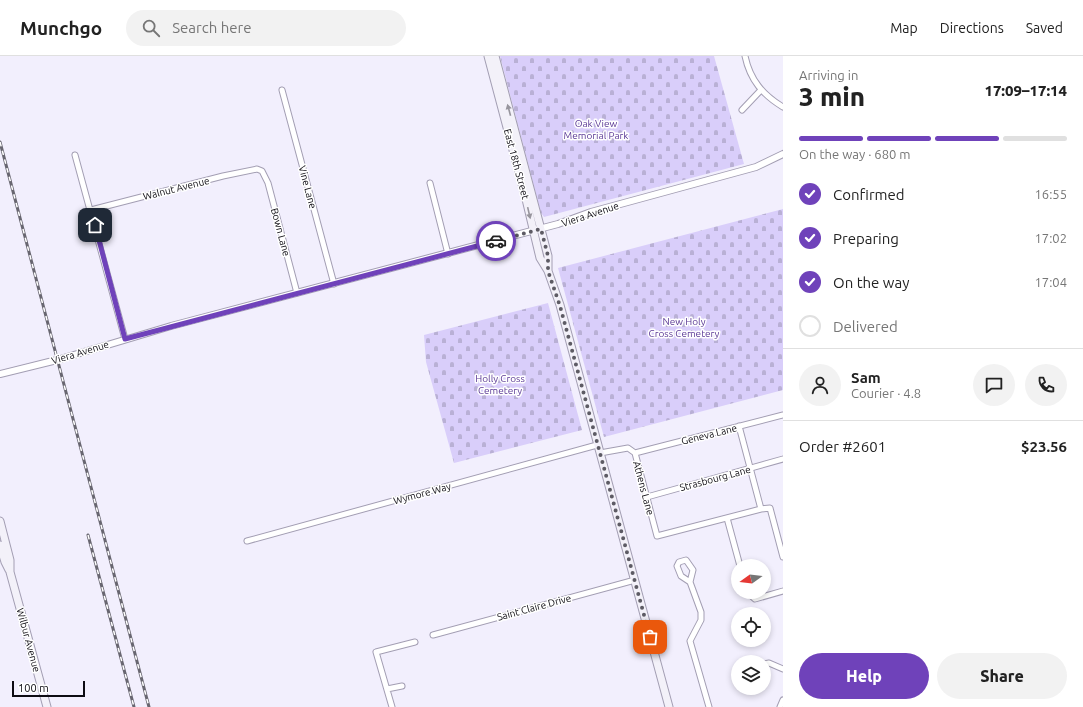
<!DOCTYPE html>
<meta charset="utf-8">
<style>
:root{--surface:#fff;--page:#f2f2f2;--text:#222;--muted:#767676;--line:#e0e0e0;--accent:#6f42ba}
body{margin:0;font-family:Ubuntu,sans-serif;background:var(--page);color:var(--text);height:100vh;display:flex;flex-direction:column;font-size:15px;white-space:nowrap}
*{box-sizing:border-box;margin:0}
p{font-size:13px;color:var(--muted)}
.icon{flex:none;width:22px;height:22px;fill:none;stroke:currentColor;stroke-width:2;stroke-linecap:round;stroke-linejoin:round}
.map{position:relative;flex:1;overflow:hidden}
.panel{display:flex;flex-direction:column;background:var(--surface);width:300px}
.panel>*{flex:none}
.needle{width:26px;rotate:255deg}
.fabs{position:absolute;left:731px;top:503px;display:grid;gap:8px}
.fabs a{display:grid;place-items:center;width:40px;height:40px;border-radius:50%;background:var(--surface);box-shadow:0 2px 6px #0003;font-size:20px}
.scale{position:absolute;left:12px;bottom:10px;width:73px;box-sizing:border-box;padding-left:4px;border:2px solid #0d0b12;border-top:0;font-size:11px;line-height:14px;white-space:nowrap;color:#0d0b12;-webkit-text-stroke:3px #fff;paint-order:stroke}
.pin{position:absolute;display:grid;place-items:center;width:34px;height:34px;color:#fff;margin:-17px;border-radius:8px;box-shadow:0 2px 6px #0006}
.courier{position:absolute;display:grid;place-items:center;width:40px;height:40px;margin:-20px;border:3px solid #6f42ba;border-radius:50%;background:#fff;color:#222;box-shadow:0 1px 5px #0007}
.headline em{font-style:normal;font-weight:800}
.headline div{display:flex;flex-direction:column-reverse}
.headline{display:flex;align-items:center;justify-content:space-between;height:68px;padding:0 16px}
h1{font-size:26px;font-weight:800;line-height:30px}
.bar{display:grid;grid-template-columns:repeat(4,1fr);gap:6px 4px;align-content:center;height:48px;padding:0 16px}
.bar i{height:5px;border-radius:3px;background:var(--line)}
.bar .active{background:var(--accent)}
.bar p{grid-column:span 4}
.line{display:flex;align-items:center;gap:10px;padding:0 16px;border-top:1px solid var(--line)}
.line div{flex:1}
.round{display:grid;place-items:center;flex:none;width:42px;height:42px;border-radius:21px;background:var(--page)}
ol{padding:0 16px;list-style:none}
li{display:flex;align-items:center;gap:12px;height:44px}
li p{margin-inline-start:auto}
li .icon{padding:4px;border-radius:50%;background:var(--accent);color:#fff;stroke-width:4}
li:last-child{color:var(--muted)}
li i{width:22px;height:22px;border:2px solid var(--line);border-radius:50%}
.primary-button{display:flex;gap:8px;margin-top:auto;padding:8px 16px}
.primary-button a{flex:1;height:46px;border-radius:24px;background:var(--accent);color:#fff;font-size:16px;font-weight:800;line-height:46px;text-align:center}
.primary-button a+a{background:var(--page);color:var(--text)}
header{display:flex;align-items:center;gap:24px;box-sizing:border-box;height:56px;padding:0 20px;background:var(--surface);border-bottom:1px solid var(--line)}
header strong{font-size:19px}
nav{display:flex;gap:22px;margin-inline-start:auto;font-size:14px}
.search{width:280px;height:36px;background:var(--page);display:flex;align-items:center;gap:10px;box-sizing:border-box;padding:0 14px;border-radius:22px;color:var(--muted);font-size:15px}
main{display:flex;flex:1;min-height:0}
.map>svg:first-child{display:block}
.cemetery{fill:url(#cemetery-stones)}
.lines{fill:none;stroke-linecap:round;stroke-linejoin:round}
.minor-casing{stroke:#a39eb3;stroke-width:7}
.tertiary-casing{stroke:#a39eb3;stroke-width:8}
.secondary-casing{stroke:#a39eb3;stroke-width:9}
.minor{stroke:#fff;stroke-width:5}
.tertiary{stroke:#fff;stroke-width:6}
.secondary{stroke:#f3f1f9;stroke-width:7}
.rail-casing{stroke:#686670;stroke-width:3}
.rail{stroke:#fff;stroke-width:1.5;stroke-dasharray:4.5;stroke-linecap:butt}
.oneway{fill:#97959d}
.done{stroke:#5d5b64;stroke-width:4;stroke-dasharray:0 7.2}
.route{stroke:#6f42ba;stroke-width:5}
.labels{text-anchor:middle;stroke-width:3;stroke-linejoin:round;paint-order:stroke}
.park-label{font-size:10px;fill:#5a3895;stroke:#fff}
.street-label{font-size:10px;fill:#0d0b12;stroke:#fff}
</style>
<header>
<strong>Munchgo</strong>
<div class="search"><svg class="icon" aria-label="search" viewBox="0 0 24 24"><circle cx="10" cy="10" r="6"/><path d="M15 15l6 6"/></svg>Search here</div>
<nav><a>Map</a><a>Directions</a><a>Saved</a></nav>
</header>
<main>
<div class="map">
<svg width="783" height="651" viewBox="0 0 783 651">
<defs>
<pattern id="cemetery-stones" width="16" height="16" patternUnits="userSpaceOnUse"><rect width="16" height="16" fill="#d9cefa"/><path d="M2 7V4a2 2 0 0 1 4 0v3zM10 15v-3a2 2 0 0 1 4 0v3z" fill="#b9b0d5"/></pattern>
</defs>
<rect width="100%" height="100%" fill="#f2effd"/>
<path class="cemetery" d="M500 0H714L744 108 544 161 541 157Z
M783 153V334L604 381 558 212Z
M548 247 582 374 454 407 426 306 424 279Z"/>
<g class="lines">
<defs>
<path id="minor" d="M745 0C750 24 763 39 783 51
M282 34 334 228
M742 54 760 35
M75 99 125 283
M430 127 448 198
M91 154 223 120 257 113 262 115 268 127 297 237
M739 370 761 453
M600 397 628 392 635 397 657 480 761 453 770 452 783 501
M635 397 783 359
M647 441 783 403
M727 462 740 510
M247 485 597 389
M690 526 681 520 677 510 679 506 686 504 693 514 690 526 701 556V564L690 585 709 651
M747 536 755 543 783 535
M433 579 635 524
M764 608 769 607 783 613
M387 633 402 630
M392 651 376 596 415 586
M780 651 783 644"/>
<path id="tertiary" d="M0 318 57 304 171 270 558 168 591 156 756 111 783 98"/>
<path id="secondary" d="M488 0 525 139 540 202 548 215 560 249 669 651
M495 0 548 200V215
M0 465 10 504V516L47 651
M0 489 5 506 9 514"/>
</defs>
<use href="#minor" class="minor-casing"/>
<use href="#tertiary" class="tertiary-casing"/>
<use href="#secondary" class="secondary-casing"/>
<use href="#minor" class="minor"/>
<use href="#tertiary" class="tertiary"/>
<use href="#secondary" class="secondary"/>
<defs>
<path id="rail" d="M0 86 149 651
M88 479 134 651"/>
</defs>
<use href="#rail" class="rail-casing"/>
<use href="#rail" class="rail"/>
</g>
<defs><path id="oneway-solid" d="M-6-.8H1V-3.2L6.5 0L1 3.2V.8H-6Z"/></defs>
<g class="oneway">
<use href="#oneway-solid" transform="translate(509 54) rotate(-105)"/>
<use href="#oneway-solid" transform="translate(529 157) rotate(77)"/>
</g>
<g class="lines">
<path class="done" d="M496 185 541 173 548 200V215L560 250 650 581"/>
<path class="route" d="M95 169 125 283 496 185"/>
</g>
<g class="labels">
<g class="park-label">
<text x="596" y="71">Oak View<tspan x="596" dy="12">Memorial Park</tspan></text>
<text x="684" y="269">New Holy<tspan x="684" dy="12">Cross Cemetery</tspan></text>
<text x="500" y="326">Holly Cross<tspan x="500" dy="12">Cemetery</tspan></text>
</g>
<g class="street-label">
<text transform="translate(517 108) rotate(75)" y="4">East 18th Street</text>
<text transform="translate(308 131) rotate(75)" y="4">Vine Lane</text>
<text transform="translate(176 132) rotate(-14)" y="4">Walnut Avenue</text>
<text transform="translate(590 158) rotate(-18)" y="4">Viera Avenue</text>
<text transform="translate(281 176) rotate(75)" y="4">Bown Lane</text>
<text transform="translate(80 296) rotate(-17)" y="4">Viera Avenue</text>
<text transform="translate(709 378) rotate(-14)" y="4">Geneva Lane</text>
<text transform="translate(715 422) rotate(-15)" y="4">Strasbourg Lane</text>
<text transform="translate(644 432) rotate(75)" y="4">Athens Lane</text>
<text transform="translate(422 437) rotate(-15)" y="4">Wymore Way</text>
<text transform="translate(534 551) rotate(-15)" y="4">Saint Claire Drive</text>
<text transform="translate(29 584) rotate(75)" y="4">Wilbur Avenue</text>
</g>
</g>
</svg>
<div class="fabs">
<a><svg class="needle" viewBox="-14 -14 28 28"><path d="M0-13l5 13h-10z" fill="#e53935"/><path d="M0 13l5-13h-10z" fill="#767676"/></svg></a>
<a><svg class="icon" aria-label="locate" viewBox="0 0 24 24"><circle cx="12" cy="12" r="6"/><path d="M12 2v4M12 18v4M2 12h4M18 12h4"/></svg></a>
<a><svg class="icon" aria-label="layers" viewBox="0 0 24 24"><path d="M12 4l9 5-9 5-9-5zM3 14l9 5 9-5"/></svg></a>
</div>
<div class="scale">100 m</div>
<div class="pin" style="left:650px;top:581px;background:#ea580c"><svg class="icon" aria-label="bag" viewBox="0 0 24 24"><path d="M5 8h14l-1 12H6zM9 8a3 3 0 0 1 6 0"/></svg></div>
<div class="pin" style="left:95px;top:169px;background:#1f2937"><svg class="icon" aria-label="home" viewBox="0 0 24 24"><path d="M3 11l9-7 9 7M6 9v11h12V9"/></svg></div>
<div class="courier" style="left:496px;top:185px"><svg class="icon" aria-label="car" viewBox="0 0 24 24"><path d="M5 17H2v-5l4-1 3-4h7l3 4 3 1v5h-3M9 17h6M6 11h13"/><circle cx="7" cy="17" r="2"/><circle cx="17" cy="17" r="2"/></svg></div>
</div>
<section class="panel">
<div class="headline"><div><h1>3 min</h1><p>Arriving in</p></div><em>17:09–17:14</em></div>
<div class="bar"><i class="active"></i><i class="active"></i><i class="active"></i><i></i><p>On the way · 680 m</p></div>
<ol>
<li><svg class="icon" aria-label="check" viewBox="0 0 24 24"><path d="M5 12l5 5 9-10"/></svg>Confirmed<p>16:55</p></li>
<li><svg class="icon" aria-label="check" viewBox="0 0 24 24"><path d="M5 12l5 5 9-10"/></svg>Preparing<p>17:02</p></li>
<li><svg class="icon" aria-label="check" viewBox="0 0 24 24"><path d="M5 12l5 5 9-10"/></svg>On the way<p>17:04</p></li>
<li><i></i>Delivered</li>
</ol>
<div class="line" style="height:72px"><a class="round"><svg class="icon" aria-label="person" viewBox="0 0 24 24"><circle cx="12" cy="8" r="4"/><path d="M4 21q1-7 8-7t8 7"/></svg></a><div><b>Sam</b><p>Courier · 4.8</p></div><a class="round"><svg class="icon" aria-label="chat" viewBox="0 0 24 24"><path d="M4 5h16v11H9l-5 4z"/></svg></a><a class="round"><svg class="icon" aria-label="phone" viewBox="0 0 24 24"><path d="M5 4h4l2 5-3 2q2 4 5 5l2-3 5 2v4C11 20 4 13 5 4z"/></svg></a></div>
<div class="line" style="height:52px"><div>Order #2601</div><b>$23.56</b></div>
<div class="primary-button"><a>Help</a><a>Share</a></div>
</section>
</main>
